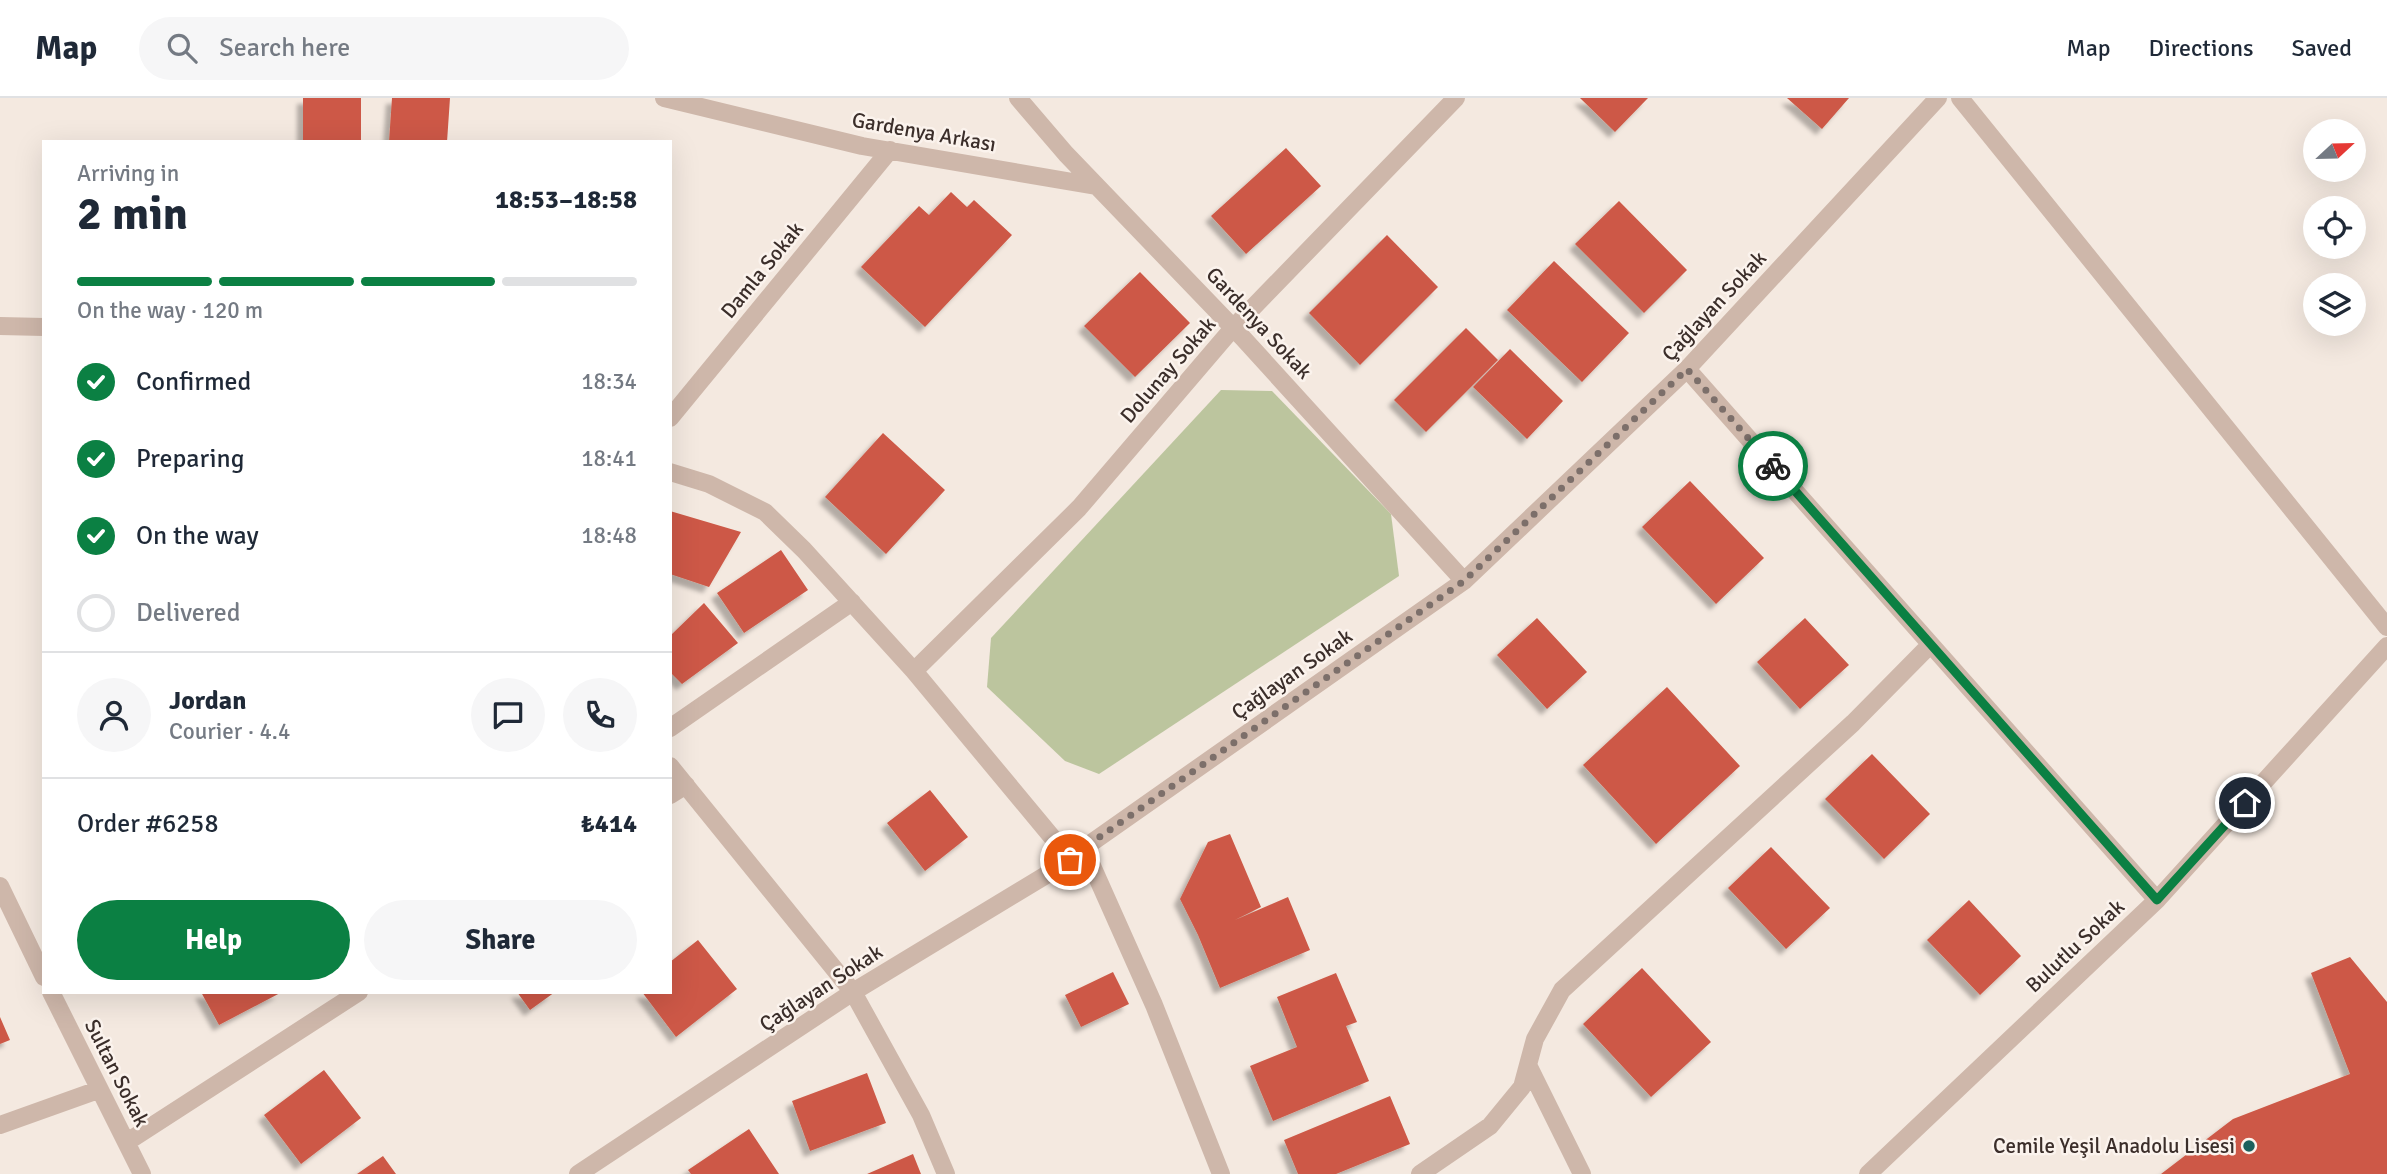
<!DOCTYPE html>
<meta charset="utf-8">
<style>
:root{--surface:#fff;--page:#f6f6f7;--text:#1f2937;--muted:#747a83;--line:#e0e1e3;--accent:#0b8043}
body{margin:0;font-family:Signika,sans-serif;background:var(--page);color:var(--text);height:100vh;display:flex;flex-direction:column;font-size:26px;white-space:nowrap}
*{box-sizing:border-box;margin:0}
p{font-size:23px;color:var(--muted)}
.icon{flex:none;width:38px;height:38px;fill:none;stroke:currentColor;stroke-width:2;stroke-linecap:round;stroke-linejoin:round}
.map{position:relative;flex:1;overflow:hidden}
.side{position:absolute;left:42px;top:42px;width:630px;height:854px;display:flex;flex-direction:column;background:var(--surface);border-radius:0px;box-shadow:0 7px 28px #0002}
.side>*{flex:none}
.needle{width:46px;rotate:68deg}
.fabs{position:absolute;left:2303px;top:21px;display:grid;gap:14px}
.fabs a{display:grid;place-items:center;width:63px;height:63px;border-radius:50%;background:var(--surface);box-shadow:0 7px 28px #0002;font-size:35px}
.pin{position:absolute;display:grid;place-items:center;width:60px;height:60px;color:#fff;margin:-30px;border:4px solid #fff;border-radius:50%;box-shadow:0 2px 7px #0007}
.courier{position:absolute;display:grid;place-items:center;width:70px;height:70px;margin:-35px;border:5px solid #0b8043;border-radius:50%;background:#fff;color:#222;box-shadow:0 2px 9px #0007}
.head em{font-style:normal;font-weight:700}
.head div{display:flex;flex-direction:column-reverse}
.head{display:flex;align-items:center;justify-content:space-between;height:119px;padding:0 35px}
h1{font-size:46px;font-weight:700;line-height:52px}
.bar{display:grid;grid-template-columns:repeat(4,1fr);gap:10px 7px;align-content:center;height:84px;padding:0 35px}
.bar i{height:9px;border-radius:5px;background:var(--line)}
.bar .selected{background:var(--accent)}
.bar p{grid-column:span 4}
.line{display:flex;align-items:center;gap:18px;padding:0 35px;border-top:2px solid var(--line)}
.line div{flex:1}
.round{display:grid;place-items:center;flex:none;width:74px;height:74px;border-radius:37px;background:var(--page)}
ol{padding:0 35px;list-style:none}
li{display:flex;align-items:center;gap:21px;height:77px}
li p{margin-inline-start:auto}
li .icon{padding:7px;border-radius:50%;background:var(--accent);color:#fff;stroke-width:4}
li:last-child{color:var(--muted)}
li i{width:38px;height:38px;border:4px solid var(--line);border-radius:50%}
.button{display:flex;gap:14px;margin-top:auto;padding:14px 35px}
.button a{flex:1;height:80px;border-radius:42px;background:var(--accent);color:#fff;font-size:28px;font-weight:700;line-height:80px;text-align:center}
.button a+a{background:var(--page);color:var(--text)}
header{display:flex;align-items:center;gap:42px;box-sizing:border-box;height:98px;padding:0 35px;background:var(--surface);border-bottom:2px solid var(--line)}
header strong{font-size:33px}
nav{display:flex;gap:38px;margin-inline-start:auto;font-size:24px}
.search{width:490px;height:63px;background:var(--page);display:flex;align-items:center;gap:18px;box-sizing:border-box;padding:0 24px;border-radius:38px;color:var(--muted);font-size:26px}
.map>svg:first-child{display:block}
.green{fill:#bcc59e}
.building{fill:#cd5946;filter:url(#shadow)}
.lines{fill:none;stroke-linecap:round;stroke-linejoin:round}
.street{stroke:#ceb7aa;stroke-width:18}
.done{stroke:#7c6f6a;stroke-width:7;stroke-dasharray:0 12.6}
.route{stroke:#0b8043;stroke-width:9}
.poi-dot{fill:#1c605d;stroke:#fbf3ed;stroke-width:2.5}
.labels{text-anchor:middle;stroke-width:5;stroke-linejoin:round;paint-order:stroke}
.street-label{font-size:21px;fill:#3b2e2a;stroke:#fbf3ed}
.poi-label{font-size:21px;fill:#3b2e2a;stroke:#fbf3ed;text-anchor:end}
</style>
<header>
<strong>Map</strong>
<div class="search"><svg class="icon" aria-label="search" viewBox="0 0 24 24"><circle cx="10" cy="10" r="6"/><path d="M15 15l6 6"/></svg>Search here</div>
<nav><a>Map</a><a>Directions</a><a>Saved</a></nav>
</header>
<div class="map">
<svg width="2387" height="1076" viewBox="0 0 2387 1076">
<defs>
<filter id="shadow"><feDropShadow dx="-6" dy="6" stdDeviation="2" flood-color="#0004"/></filter>
</defs>
<rect width="100%" height="100%" fill="#f4e9e0"/>
<path class="green" d="M1221 292 1272 293 1391 416 1399 478 1099 676 1065 663 987 589 991 540Z"/>
<path class="building" d="M303 0H361V44H303Z
M392 0H450L447 44H389Z
M1580 0H1648L1615 34Z
M1787 0H1849L1822 31Z
M1286 50 1321 88 1246 156 1211 118Z
M951 94 967 109 974 102 1012 137 925 229 861 169 919 108 929 117Z
M1619 103 1687 172 1644 215 1575 146Z
M1387 137 1438 189 1360 267 1309 215Z
M1554 163 1629 235 1582 284 1507 212Z
M1140 174 1190 225 1135 279 1084 228Z
M1466 230 1498 262 1426 334 1394 302Z
M1510 251 1563 303 1527 341 1473 289Z
M883 335 945 392 886 456 825 399Z
M1690 383 1764 460 1716 506 1642 429Z
M670 413 741 434 709 489 670 476Z
M781 452 808 492 744 535 717 495Z
M704 505 738 545 682 586 670 574V538Z
M1537 520 1587 574 1547 611 1497 557Z
M1805 520 1849 567 1800 611 1757 564Z
M1667 589 1740 668 1656 746 1583 667Z
M1872 656 1930 716 1884 761 1825 701Z
M930 692 968 739 925 773 887 725Z
M1230 736 1261 809 1235 822 1288 799 1310 852 1220 890 1198 837 1180 801 1208 744Z
M1771 749 1830 810 1786 851 1728 790Z
M1969 802 2021 858 1980 897 1927 842Z
M698 842 737 891 676 939 642 894H670V864Z
M2350 859 2387 904V1076H2161L2233 1021 2350 976 2311 875Z
M1642 870 1711 944 1651 999 1583 926Z
M1113 874 1129 906 1081 929 1065 897Z
M1336 875 1357 924 1346 928 1369 983 1273 1023 1250 968 1297 949 1277 899Z
M201 894H282L219 927Z
M517 894H555L530 912Z
M0 919 10 942 0 946Z
M324 972 361 1020 301 1066 264 1017Z
M867 975 886 1025 810 1053 792 1003Z
M1390 998 1410 1046 1336 1076H1298L1284 1042Z
M749 1031 779 1076H691L688 1072Z
M913 1056 921 1076H867Z
M383 1058 396 1076H357Z"/>
<g class="lines">
<path class="street" d="M664 0 862 48 1096 88
M1018 0 1066 56 1242 239 1464 483
M1960 0 2387 529
M0 228 44 229
M1687 271 2157 802
M670 320 890 52
M670 374 709 386 765 414 804 452 914 573 1071 762
M914 573 1079 410 1233 230 1456 0
M670 630 852 504
M670 668 853 894 921 1017 946 1076
M670 697 686 687
M1084 750 1154 907 1221 1076
M0 788 44 879
M51 894 142 1076
M1528 967 1582 1076
M0 1027 98 992
M127 1044 359 894
M578 1076 853 894 1071 762 1084 750 1464 483 1687 271 1938 0
M1420 1076 1490 1028 1522 989 1535 941 1562 892 1853 625 1930 547
M1868 1076 2157 802 2387 548"/>
</g>
<g class="lines">
<path class="done" d="M1070 762 1084 750 1464 483 1687 271 1773 368"/>
<path class="route" d="M1773 368 2157 802 2245 705"/>
</g>
<circle class="poi-dot" cx="2249" cy="1048" r="7"/>
<g class="labels">
<g class="street-label">
<text transform="translate(924 34) rotate(10)" y="7">Gardenya Arkası</text>
<text transform="translate(762 172) rotate(-51)" y="7">Damla Sokak</text>
<text transform="translate(1714 208) rotate(-47)" y="7">Çağlayan Sokak</text>
<text transform="translate(1259 225) rotate(47)" y="7">Gardenya Sokak</text>
<text transform="translate(1168 272) rotate(-49)" y="7">Dolunay Sokak</text>
<text transform="translate(1292 576) rotate(-35)" y="7">Çağlayan Sokak</text>
<text transform="translate(2075 848) rotate(-43)" y="7">Bulutlu Sokak</text>
<text transform="translate(821 890) rotate(-33)" y="7">Çağlayan Sokak</text>
<text transform="translate(117 975) rotate(63)" y="7">Sultan Sokak</text>
</g>
<g class="poi-label">
<text x="2235" y="1055">Cemile Yeşil Anadolu Lisesi</text>
</g>
</g>
</svg>
<div class="fabs">
<a><svg class="needle" viewBox="-14 -14 28 28"><path d="M0-13l5 13h-10z" fill="#e53935"/><path d="M0 13l5-13h-10z" fill="#747a83"/></svg></a>
<a><svg class="icon" aria-label="locate" viewBox="0 0 24 24"><circle cx="12" cy="12" r="6"/><path d="M12 2v4M12 18v4M2 12h4M18 12h4"/></svg></a>
<a><svg class="icon" aria-label="layers" viewBox="0 0 24 24"><path d="M12 4l9 5-9 5-9-5zM3 14l9 5 9-5"/></svg></a>
</div>
<div class="pin" style="left:1070px;top:762px;background:#ea580c"><svg class="icon" aria-label="bag" viewBox="0 0 24 24"><path d="M5 8h14l-1 12H6zM9 8a3 3 0 0 1 6 0"/></svg></div>
<div class="pin" style="left:2245px;top:705px;background:#1f2937"><svg class="icon" aria-label="home" viewBox="0 0 24 24"><path d="M3 11l9-7 9 7M6 9v11h12V9"/></svg></div>
<div class="courier" style="left:1773px;top:368px"><svg class="icon" aria-label="bike" viewBox="0 0 24 24"><circle cx="6" cy="16" r="4"/><circle cx="18" cy="16" r="4"/><path d="M6 16l4-8h5l3 8M10 8l3 8H6M13 5h3"/></svg></div>
<section class="side">
<div class="head"><div><h1>2 min</h1><p>Arriving in</p></div><em>18:53–18:58</em></div>
<div class="bar"><i class="selected"></i><i class="selected"></i><i class="selected"></i><i></i><p>On the way · 120 m</p></div>
<ol>
<li><svg class="icon" aria-label="check" viewBox="0 0 24 24"><path d="M5 12l5 5 9-10"/></svg>Confirmed<p>18:34</p></li>
<li><svg class="icon" aria-label="check" viewBox="0 0 24 24"><path d="M5 12l5 5 9-10"/></svg>Preparing<p>18:41</p></li>
<li><svg class="icon" aria-label="check" viewBox="0 0 24 24"><path d="M5 12l5 5 9-10"/></svg>On the way<p>18:48</p></li>
<li><i></i>Delivered</li>
</ol>
<div class="line" style="height:126px"><a class="round"><svg class="icon" aria-label="person" viewBox="0 0 24 24"><circle cx="12" cy="8" r="4"/><path d="M4 21q1-7 8-7t8 7"/></svg></a><div><b>Jordan</b><p>Courier · 4.4</p></div><a class="round"><svg class="icon" aria-label="chat" viewBox="0 0 24 24"><path d="M4 5h16v11H9l-5 4z"/></svg></a><a class="round"><svg class="icon" aria-label="phone" viewBox="0 0 24 24"><path d="M5 4h4l2 5-3 2q2 4 5 5l2-3 5 2v4C11 20 4 13 5 4z"/></svg></a></div>
<div class="line" style="height:91px"><div>Order #6258</div><b>₺414</b></div>
<div class="button"><a>Help</a><a>Share</a></div>
</section>
</div>
